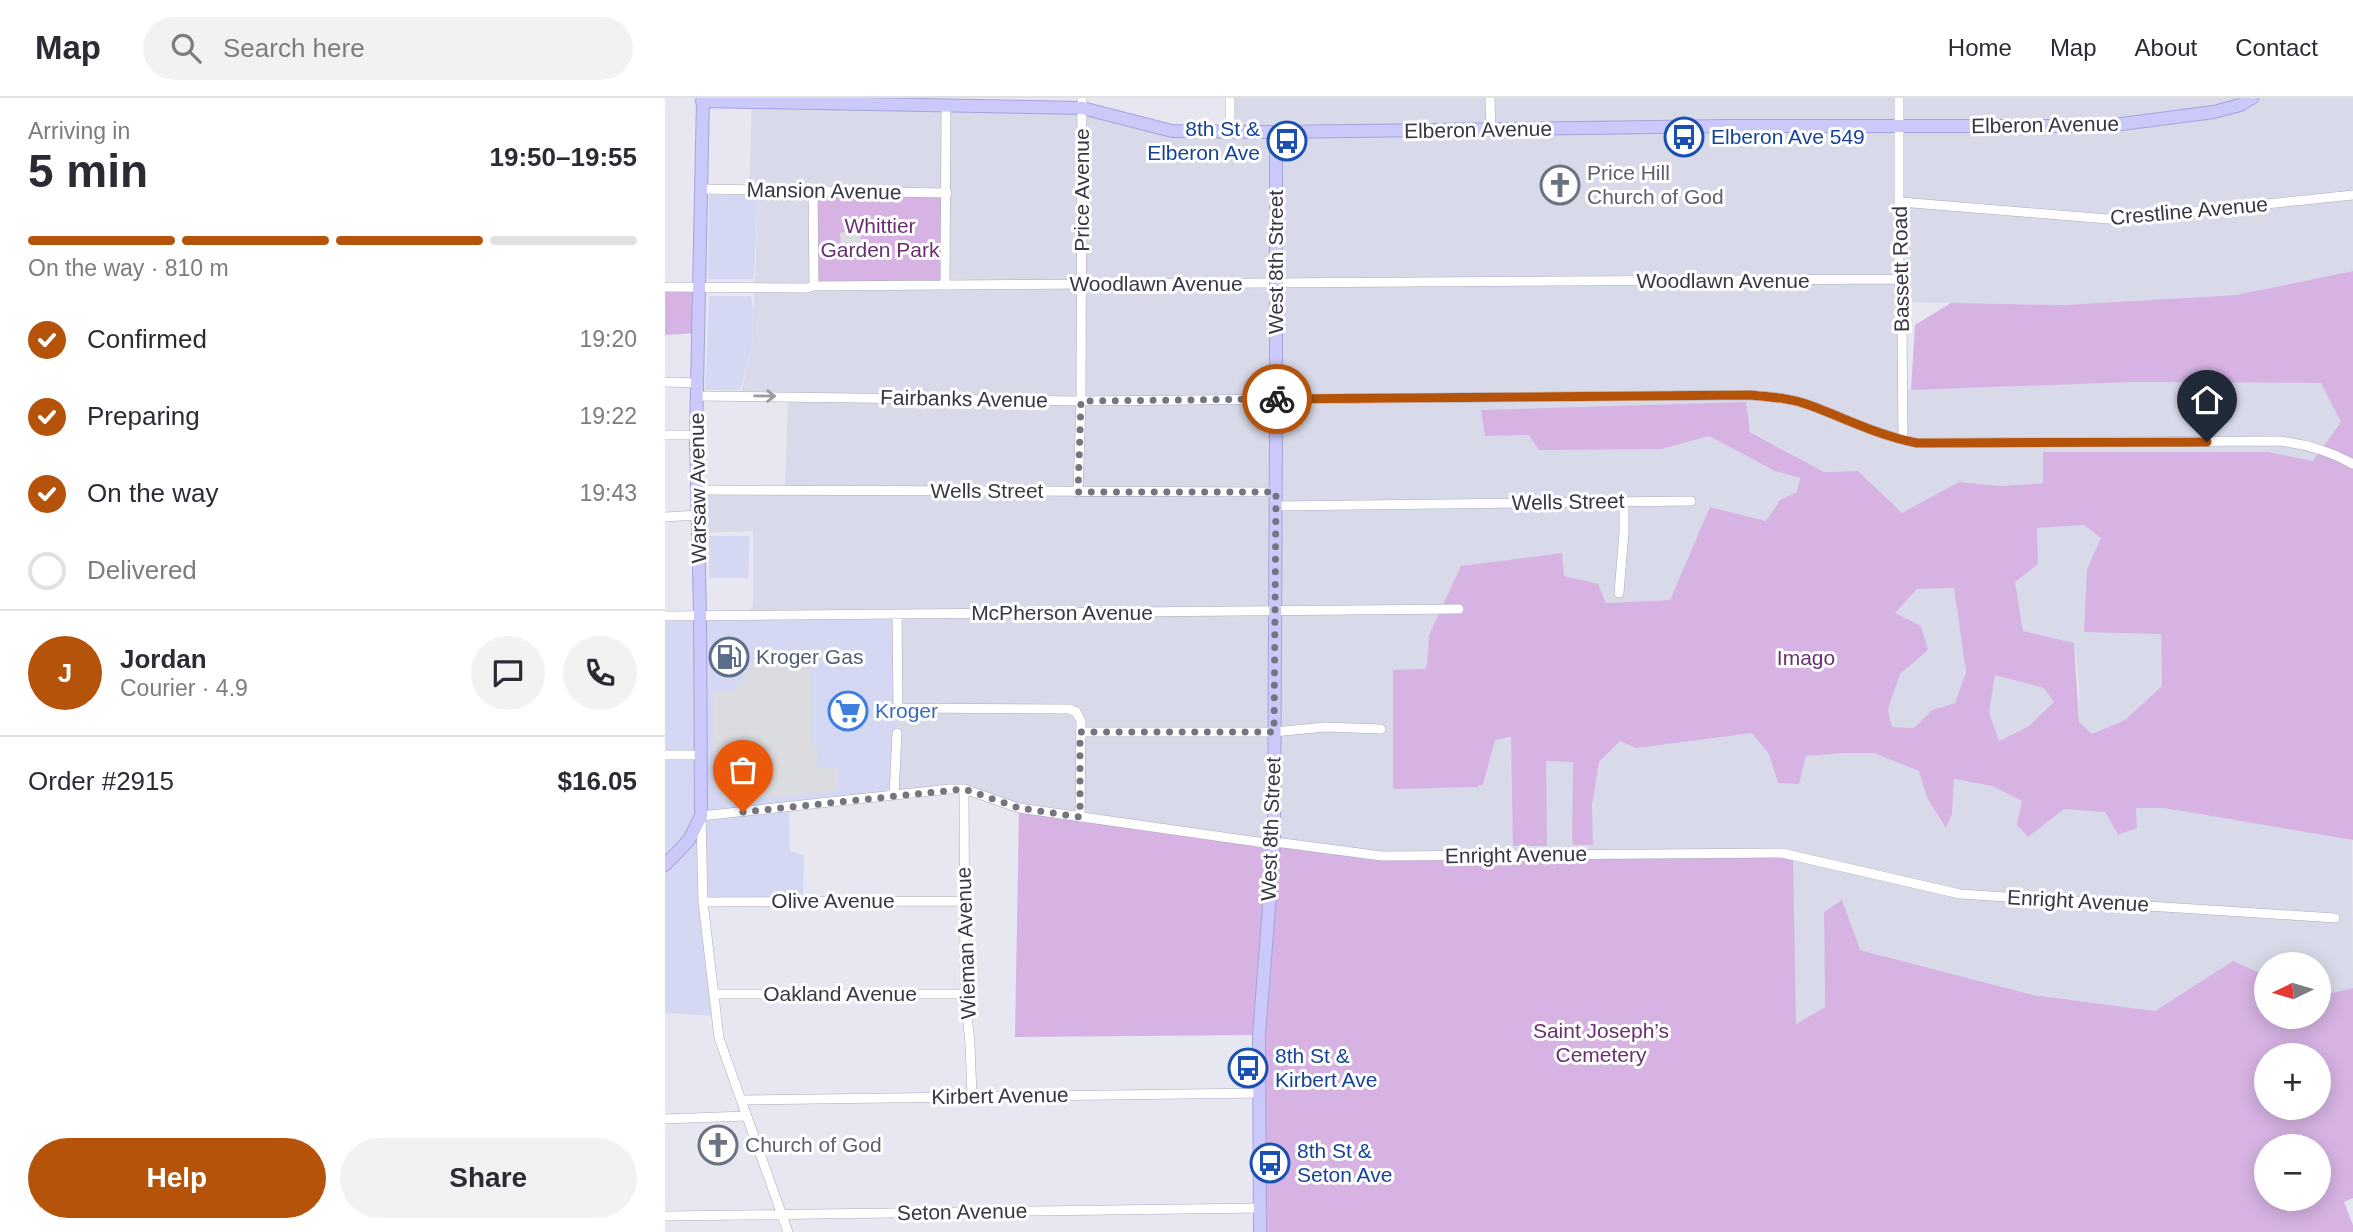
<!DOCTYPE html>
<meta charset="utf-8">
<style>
:root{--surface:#fff;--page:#f2f2f3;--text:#2b2b33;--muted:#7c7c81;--line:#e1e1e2;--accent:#b45309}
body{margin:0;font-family:Arial,sans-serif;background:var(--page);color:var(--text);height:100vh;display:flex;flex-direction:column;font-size:26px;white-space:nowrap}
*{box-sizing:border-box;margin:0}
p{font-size:23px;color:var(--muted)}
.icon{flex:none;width:38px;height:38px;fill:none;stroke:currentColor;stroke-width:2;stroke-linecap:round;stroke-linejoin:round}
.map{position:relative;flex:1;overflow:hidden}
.side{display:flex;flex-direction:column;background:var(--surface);width:665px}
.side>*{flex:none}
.needle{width:46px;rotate:265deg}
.buttons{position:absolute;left:1589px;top:854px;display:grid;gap:14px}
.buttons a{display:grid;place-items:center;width:77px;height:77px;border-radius:50%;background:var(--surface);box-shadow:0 4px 18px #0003;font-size:35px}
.pin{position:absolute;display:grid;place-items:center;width:60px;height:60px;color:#fff;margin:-72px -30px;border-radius:50% 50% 50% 0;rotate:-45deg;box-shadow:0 0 7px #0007}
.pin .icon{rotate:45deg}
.courier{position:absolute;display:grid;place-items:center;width:70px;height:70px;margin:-35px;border:5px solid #b45309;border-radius:50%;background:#fff;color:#222;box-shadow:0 2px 9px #0007}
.headline em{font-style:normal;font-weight:700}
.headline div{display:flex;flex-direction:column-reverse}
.headline{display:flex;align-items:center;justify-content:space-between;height:119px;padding:0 28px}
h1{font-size:46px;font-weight:700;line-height:52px}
.bar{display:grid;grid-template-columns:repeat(4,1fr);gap:10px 7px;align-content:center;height:84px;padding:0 28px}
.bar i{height:9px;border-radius:5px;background:var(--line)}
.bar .selected{background:var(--accent)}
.bar p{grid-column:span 4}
.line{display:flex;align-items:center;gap:18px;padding:0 28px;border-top:2px solid var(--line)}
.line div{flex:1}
.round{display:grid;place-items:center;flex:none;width:74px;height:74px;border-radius:37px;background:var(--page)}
ol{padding:0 28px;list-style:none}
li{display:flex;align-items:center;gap:21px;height:77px}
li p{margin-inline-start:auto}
li .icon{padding:7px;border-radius:50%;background:var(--accent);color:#fff;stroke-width:4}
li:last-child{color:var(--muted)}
li i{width:38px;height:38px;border:4px solid var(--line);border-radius:50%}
.cta{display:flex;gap:14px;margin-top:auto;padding:14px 28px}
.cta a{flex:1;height:80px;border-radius:42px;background:var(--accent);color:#fff;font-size:28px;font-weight:700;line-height:80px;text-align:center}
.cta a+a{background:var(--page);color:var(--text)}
header{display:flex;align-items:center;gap:42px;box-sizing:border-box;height:98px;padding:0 35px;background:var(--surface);border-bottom:2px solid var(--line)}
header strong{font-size:33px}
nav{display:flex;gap:38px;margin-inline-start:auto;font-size:24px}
.search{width:490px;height:63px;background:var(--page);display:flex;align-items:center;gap:18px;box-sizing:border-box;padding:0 24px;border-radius:38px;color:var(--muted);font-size:26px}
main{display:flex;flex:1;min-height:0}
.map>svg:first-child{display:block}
.residential{fill:#d9dae9}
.commercial{fill:#d4d8f2}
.green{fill:#d6b3e3;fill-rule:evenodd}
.parking{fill:#dbdce0}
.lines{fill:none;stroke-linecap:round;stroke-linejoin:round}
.street-casing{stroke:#aaabbc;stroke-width:10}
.secondary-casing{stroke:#a4a3da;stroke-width:14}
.street{stroke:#fff;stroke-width:9}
.secondary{stroke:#cbc9fa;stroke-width:12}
.secondary-bridge-casing{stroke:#a4a3da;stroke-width:14;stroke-linecap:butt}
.secondary-bridge{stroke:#cbc9fa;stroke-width:12}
.oneway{stroke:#9a9ca2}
.done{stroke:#747581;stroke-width:7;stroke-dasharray:0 12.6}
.route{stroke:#b45309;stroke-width:9}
.labels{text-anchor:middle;stroke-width:6;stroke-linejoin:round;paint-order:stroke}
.street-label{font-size:21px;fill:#363844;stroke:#fff}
.transit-label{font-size:21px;fill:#164399;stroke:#fff;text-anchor:start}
.worship-label{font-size:21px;fill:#5b616d;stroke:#fff;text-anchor:start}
.park-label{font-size:21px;fill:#6a2f71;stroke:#fff}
.service-label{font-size:21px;fill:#4e5e75;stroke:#fff;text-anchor:start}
.shop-label{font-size:21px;fill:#366cbe;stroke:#fff;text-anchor:start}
</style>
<header>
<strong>Map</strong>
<div class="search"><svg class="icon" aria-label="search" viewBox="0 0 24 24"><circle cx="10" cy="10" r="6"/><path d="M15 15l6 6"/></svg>Search here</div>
<nav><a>Home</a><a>Map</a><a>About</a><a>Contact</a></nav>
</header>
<main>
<section class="side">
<div class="headline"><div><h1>5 min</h1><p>Arriving in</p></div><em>19:50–19:55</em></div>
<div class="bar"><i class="selected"></i><i class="selected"></i><i class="selected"></i><i></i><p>On the way · 810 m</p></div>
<ol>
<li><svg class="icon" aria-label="check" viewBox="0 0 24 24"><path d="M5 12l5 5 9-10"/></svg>Confirmed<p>19:20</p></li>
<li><svg class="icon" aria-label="check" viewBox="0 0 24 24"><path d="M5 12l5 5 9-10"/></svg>Preparing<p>19:22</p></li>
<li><svg class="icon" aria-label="check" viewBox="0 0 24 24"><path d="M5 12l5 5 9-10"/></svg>On the way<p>19:43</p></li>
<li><i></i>Delivered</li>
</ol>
<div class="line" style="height:126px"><b class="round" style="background:var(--accent);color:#fff">J</b><div><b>Jordan</b><p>Courier · 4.9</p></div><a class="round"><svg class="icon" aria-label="chat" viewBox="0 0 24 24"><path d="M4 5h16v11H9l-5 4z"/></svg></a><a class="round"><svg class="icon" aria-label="phone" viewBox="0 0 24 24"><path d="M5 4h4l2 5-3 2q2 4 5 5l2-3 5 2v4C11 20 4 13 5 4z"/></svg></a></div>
<div class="line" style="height:91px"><div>Order #2915</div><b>$16.05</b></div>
<div class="cta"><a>Help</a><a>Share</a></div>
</section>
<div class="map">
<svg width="1688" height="1134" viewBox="0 0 1688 1134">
<rect width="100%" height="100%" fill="#e7e7f2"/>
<path class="residential" d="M565 0H1688V173L1571 197 1399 207 1236 204 1237 292 1470 284 1656 285 1677 324 1648 363 1603 354 1378 355V385L1335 388 1294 384 1237 416 1193 373 1159 374 1085 333 865 337 997 351 1044 338 1110 373 1135 379 1132 394 1115 402 1101 423 1045 409 1005 502 941 505 933 486 899 478 896 455 764 537 762 567 732 626 728 688 818 687 830 642 864 637 915 664 923 739 934 664 955 642 1052 639 1088 635 1105 656 1141 658 1203 652 1255 673 1262 700 1281 730 1287 716 1289 681 1327 688 1357 703 1399 711 1440 714 1453 737 1472 730 1470 710H1499L1687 741 1688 890 1654 898V866H1601V878L1568 864 1490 913 1368 897 1194 852 1177 803 1159 815 1160 910 1130 926 1128 756 717 758 354 710 299 691 229 697 233 610 84 517 88 505V433L34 435 33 392H120L123 299 75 298 87 249 92 130 93 97 91 92H84L87 4 417 10 507 33 565 34Z
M1419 426 1437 440 1422 471 1496 535 1497 588 1460 622 1427 636 1414 624V586L1409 545 1358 533 1350 484 1372 466V430Z
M1289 490 1301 574 1290 605 1267 612 1249 630 1227 629 1223 611 1235 576 1263 552 1230 515 1252 491Z
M1330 576 1379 590 1390 604 1364 628 1334 643 1324 614Z"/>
<path class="commercial" d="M44 97H93L89 181H43Z
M44 198H86L88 211 87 249 75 292H40Z
M44 438H85L83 480H44Z
M232 516 233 610 229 697 124 709 125 753 139 757 138 803 38 804 51 918 0 915V518Z"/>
<path class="green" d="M148 93 282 95 280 187 149 188Z
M1688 173V742L1499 710H1471L1472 730 1453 737 1440 714 1399 711 1363 739 1352 727 1357 703 1327 688 1289 681 1287 716 1281 730 1262 700 1254 673 1209 655H1178L1141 658 1134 686 1113 685 1104 656 1087 635 971 650 955 643 934 664 927 708 928 747H908L907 739 908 664 881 663 882 748H848L846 639 830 642 818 687H813V689L729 691 728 689V572L760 571 762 566 764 537 796 468 897 455 899 478 933 486 941 505 1005 502 1045 409 1101 423 1115 402 1132 394 1135 380 1110 373 1044 338 997 351 874 352 864 337 820 338 816 312 1081 304 1085 334 1159 374 1193 373 1237 415 1294 384 1335 388 1378 385V354H1603L1648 363 1676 324 1656 285 1470 284 1246 292 1250 227 1286 205 1399 207 1571 197ZM1419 427 1436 440 1422 471 1419 534 1496 536 1497 588 1460 622 1427 636 1414 624 1409 545 1358 533 1350 484 1373 466 1372 430ZM1289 490 1301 574 1290 605 1267 612 1249 630 1227 629 1223 611 1235 576 1263 552 1256 528 1230 515 1252 491ZM1330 577 1379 590 1389 604 1364 628 1334 643 1324 614Z
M0 189H34L33 235 0 237Z
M354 710 699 757 1128 756 1131 926 1160 909 1159 814 1177 802 1195 852 1368 897 1490 913 1568 863 1601 878V919H1654V898L1688 890V1100L1679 1104 1688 1127V1134H595L594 937 350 939ZM1601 957H1654V1010H1601ZM1601 1048H1654V1101H1601Z"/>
<path class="parking" d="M184 132H195L198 159 177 161 175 135Z
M90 560 143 561 146 578V647L152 648V669L172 670V693L57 704 55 695 49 694V593L70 594Z"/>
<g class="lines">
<defs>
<path id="street" d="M565 0V34
M825 0 826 31
M1234 0V181L1237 219 1238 342
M36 91 282 95
M148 93 149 188
M1235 104 1443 121 1468 120 1688 97
M280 187 281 8
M0 189 142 190 149 188 280 187 1234 181
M0 284 32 285
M32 298 416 303 1086 297C1105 299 1126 300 1144 307 1180 320 1214 338 1252 345L1614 343C1640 346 1665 353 1688 366
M0 337H31
M33 392 612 394
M413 394 416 303 417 0
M611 408 1026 403
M0 419 34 417
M954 495 959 434V402
M232 516 233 610 404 611 411 614 416 623 415 719
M0 518 794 511
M415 634H609L660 629 716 631
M0 657H36
M299 691 300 896 305 946 307 998
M229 697 232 635
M38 804 299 803
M49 896H300
M76 1002 595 995
M0 1021 81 1018
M0 1118 595 1110
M123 1134 54 940 38 804 36 718 285 691H299L354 710 600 745H618L717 758 1117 755 1295 796 1670 820"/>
<path id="secondary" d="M37 3 417 10 507 33 611 34 1064 28H1441L1549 14 1575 7 1587 0
M611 34V167
M611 209V269
M0 767 24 742 36 718 35 517 31 337 38 0
M595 1134 594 937 609 745 611 334"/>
</defs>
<use href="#street" class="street-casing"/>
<use href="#secondary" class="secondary-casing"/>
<use href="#street" class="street"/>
<use href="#secondary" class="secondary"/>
<defs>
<path id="secondary-bridge" d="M611 167V209
M611 269V334"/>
</defs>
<use href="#secondary-bridge" class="secondary-bridge-casing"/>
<use href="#secondary-bridge" class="secondary-bridge"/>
</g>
<defs><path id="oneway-shaft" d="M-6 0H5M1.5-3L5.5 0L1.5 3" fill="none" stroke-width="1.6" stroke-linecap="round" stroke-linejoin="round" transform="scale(1.75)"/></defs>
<use class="oneway" href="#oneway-shaft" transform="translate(100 298) rotate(1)"/>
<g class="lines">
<path class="done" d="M78 714 299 691 354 710 415 719V634H609L611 394H413L416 303 612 301"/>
<path class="route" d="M612 301 1086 297C1105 299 1126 300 1144 307 1180 320 1214 338 1252 345L1542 344"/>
</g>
<defs>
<symbol id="bus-ring" viewBox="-11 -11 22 22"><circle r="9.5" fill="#fff" stroke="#1a4fb4" stroke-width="1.5"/><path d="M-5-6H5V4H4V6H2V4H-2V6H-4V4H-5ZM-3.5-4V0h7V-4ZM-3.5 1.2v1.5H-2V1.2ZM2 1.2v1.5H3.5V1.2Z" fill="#1a4fb4"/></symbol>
<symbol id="church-ring" viewBox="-11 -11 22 22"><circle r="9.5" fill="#fff" stroke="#6b7280" stroke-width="1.5"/><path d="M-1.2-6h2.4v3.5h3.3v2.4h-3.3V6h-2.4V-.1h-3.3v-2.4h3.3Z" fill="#6b7280"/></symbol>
<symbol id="fuel-ring" viewBox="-11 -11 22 22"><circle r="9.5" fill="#fff" stroke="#5c6f8a" stroke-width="1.5"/><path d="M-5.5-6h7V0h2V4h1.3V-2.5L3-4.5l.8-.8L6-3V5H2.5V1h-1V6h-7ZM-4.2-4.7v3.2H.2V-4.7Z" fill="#5c6f8a"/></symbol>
<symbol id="supermarket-ring" viewBox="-11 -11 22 22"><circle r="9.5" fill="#fff" stroke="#3f7fe0" stroke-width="1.5"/><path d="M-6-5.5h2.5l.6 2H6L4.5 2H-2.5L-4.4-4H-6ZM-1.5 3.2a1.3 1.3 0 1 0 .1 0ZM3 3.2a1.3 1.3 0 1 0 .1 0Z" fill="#3f7fe0"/></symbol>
</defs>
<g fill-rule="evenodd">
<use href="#bus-ring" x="997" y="17" width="44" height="44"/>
<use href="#bus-ring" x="600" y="21" width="44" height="44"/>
<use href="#church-ring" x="873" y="65" width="44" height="44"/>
<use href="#fuel-ring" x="42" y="537" width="44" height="44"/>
<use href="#supermarket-ring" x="161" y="591" width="44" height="44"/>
<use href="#bus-ring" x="561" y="948" width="44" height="44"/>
<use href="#church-ring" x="31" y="1025" width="44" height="44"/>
<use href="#bus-ring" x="583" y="1043" width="44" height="44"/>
</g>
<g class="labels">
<g class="street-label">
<text transform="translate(1380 27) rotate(-1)" y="7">Elberon Avenue</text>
<text transform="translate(813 32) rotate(-1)" y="7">Elberon Avenue</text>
<text transform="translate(417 92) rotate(-90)" y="7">Price Avenue</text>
<text transform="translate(159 93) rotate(1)" y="7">Mansion Avenue</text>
<text transform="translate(1524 113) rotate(-5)" y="7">Crestline Avenue</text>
<text transform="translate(611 164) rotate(-90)" y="7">West 8th Street</text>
<text transform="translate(1236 171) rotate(-91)" y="7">Bassett Road</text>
<text x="1058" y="190">Woodlawn Avenue</text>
<text x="491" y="193">Woodlawn Avenue</text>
<text transform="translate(299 301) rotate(1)" y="7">Fairbanks Avenue</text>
<text transform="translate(33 390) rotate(-91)" y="7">Warsaw Avenue</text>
<text x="322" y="400">Wells Street</text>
<text transform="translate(903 404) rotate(-1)" y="7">Wells Street</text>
<text x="397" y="522">McPherson Avenue</text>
<text transform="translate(606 731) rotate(-88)" y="7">West 8th Street</text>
<text transform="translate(851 757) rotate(-1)" y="7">Enright Avenue</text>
<text x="168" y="810">Olive Avenue</text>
<text transform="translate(1413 803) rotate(3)" y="7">Enright Avenue</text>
<text transform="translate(301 845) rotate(-92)" y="7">Wieman Avenue</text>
<text x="175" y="903">Oakland Avenue</text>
<text transform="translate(335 998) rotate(-1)" y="7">Kirbert Avenue</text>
<text transform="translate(297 1114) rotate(-1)" y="7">Seton Avenue</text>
</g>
<g class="transit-label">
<text x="595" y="38" text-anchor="end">8th St &amp;<tspan x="595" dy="24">Elberon Ave</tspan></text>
<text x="1046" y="46">Elberon Ave 549</text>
<text x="610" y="965">8th St &amp;<tspan x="610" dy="24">Kirbert Ave</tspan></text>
<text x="632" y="1060">8th St &amp;<tspan x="632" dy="24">Seton Ave</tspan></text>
</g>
<g class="worship-label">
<text x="922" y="82">Price Hill<tspan x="922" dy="24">Church of God</tspan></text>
<text x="80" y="1054">Church of God</text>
</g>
<g class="park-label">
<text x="215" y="135">Whittier<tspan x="215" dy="24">Garden Park</tspan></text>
<text x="1141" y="567">Imago</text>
<text x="936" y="940">Saint Joseph’s<tspan x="936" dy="24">Cemetery</tspan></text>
</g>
<g class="service-label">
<text x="91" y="566">Kroger Gas</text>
</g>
<g class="shop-label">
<text x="210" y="620">Kroger</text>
</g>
</g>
</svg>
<div class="buttons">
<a><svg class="needle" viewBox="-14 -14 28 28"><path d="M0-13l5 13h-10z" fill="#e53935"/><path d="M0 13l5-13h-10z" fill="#7c7c81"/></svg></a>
<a>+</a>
<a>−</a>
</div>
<div class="pin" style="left:78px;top:714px;background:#ea580c"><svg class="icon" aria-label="bag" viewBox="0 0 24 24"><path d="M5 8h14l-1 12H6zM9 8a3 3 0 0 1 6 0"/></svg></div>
<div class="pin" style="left:1542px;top:344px;background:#1f2937"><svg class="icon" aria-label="home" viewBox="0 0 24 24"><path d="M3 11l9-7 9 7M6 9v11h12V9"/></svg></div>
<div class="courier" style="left:612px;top:301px"><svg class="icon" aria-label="bike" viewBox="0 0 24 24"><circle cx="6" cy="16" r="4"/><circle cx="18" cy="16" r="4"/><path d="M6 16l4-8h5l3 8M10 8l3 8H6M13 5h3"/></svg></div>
</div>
</main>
